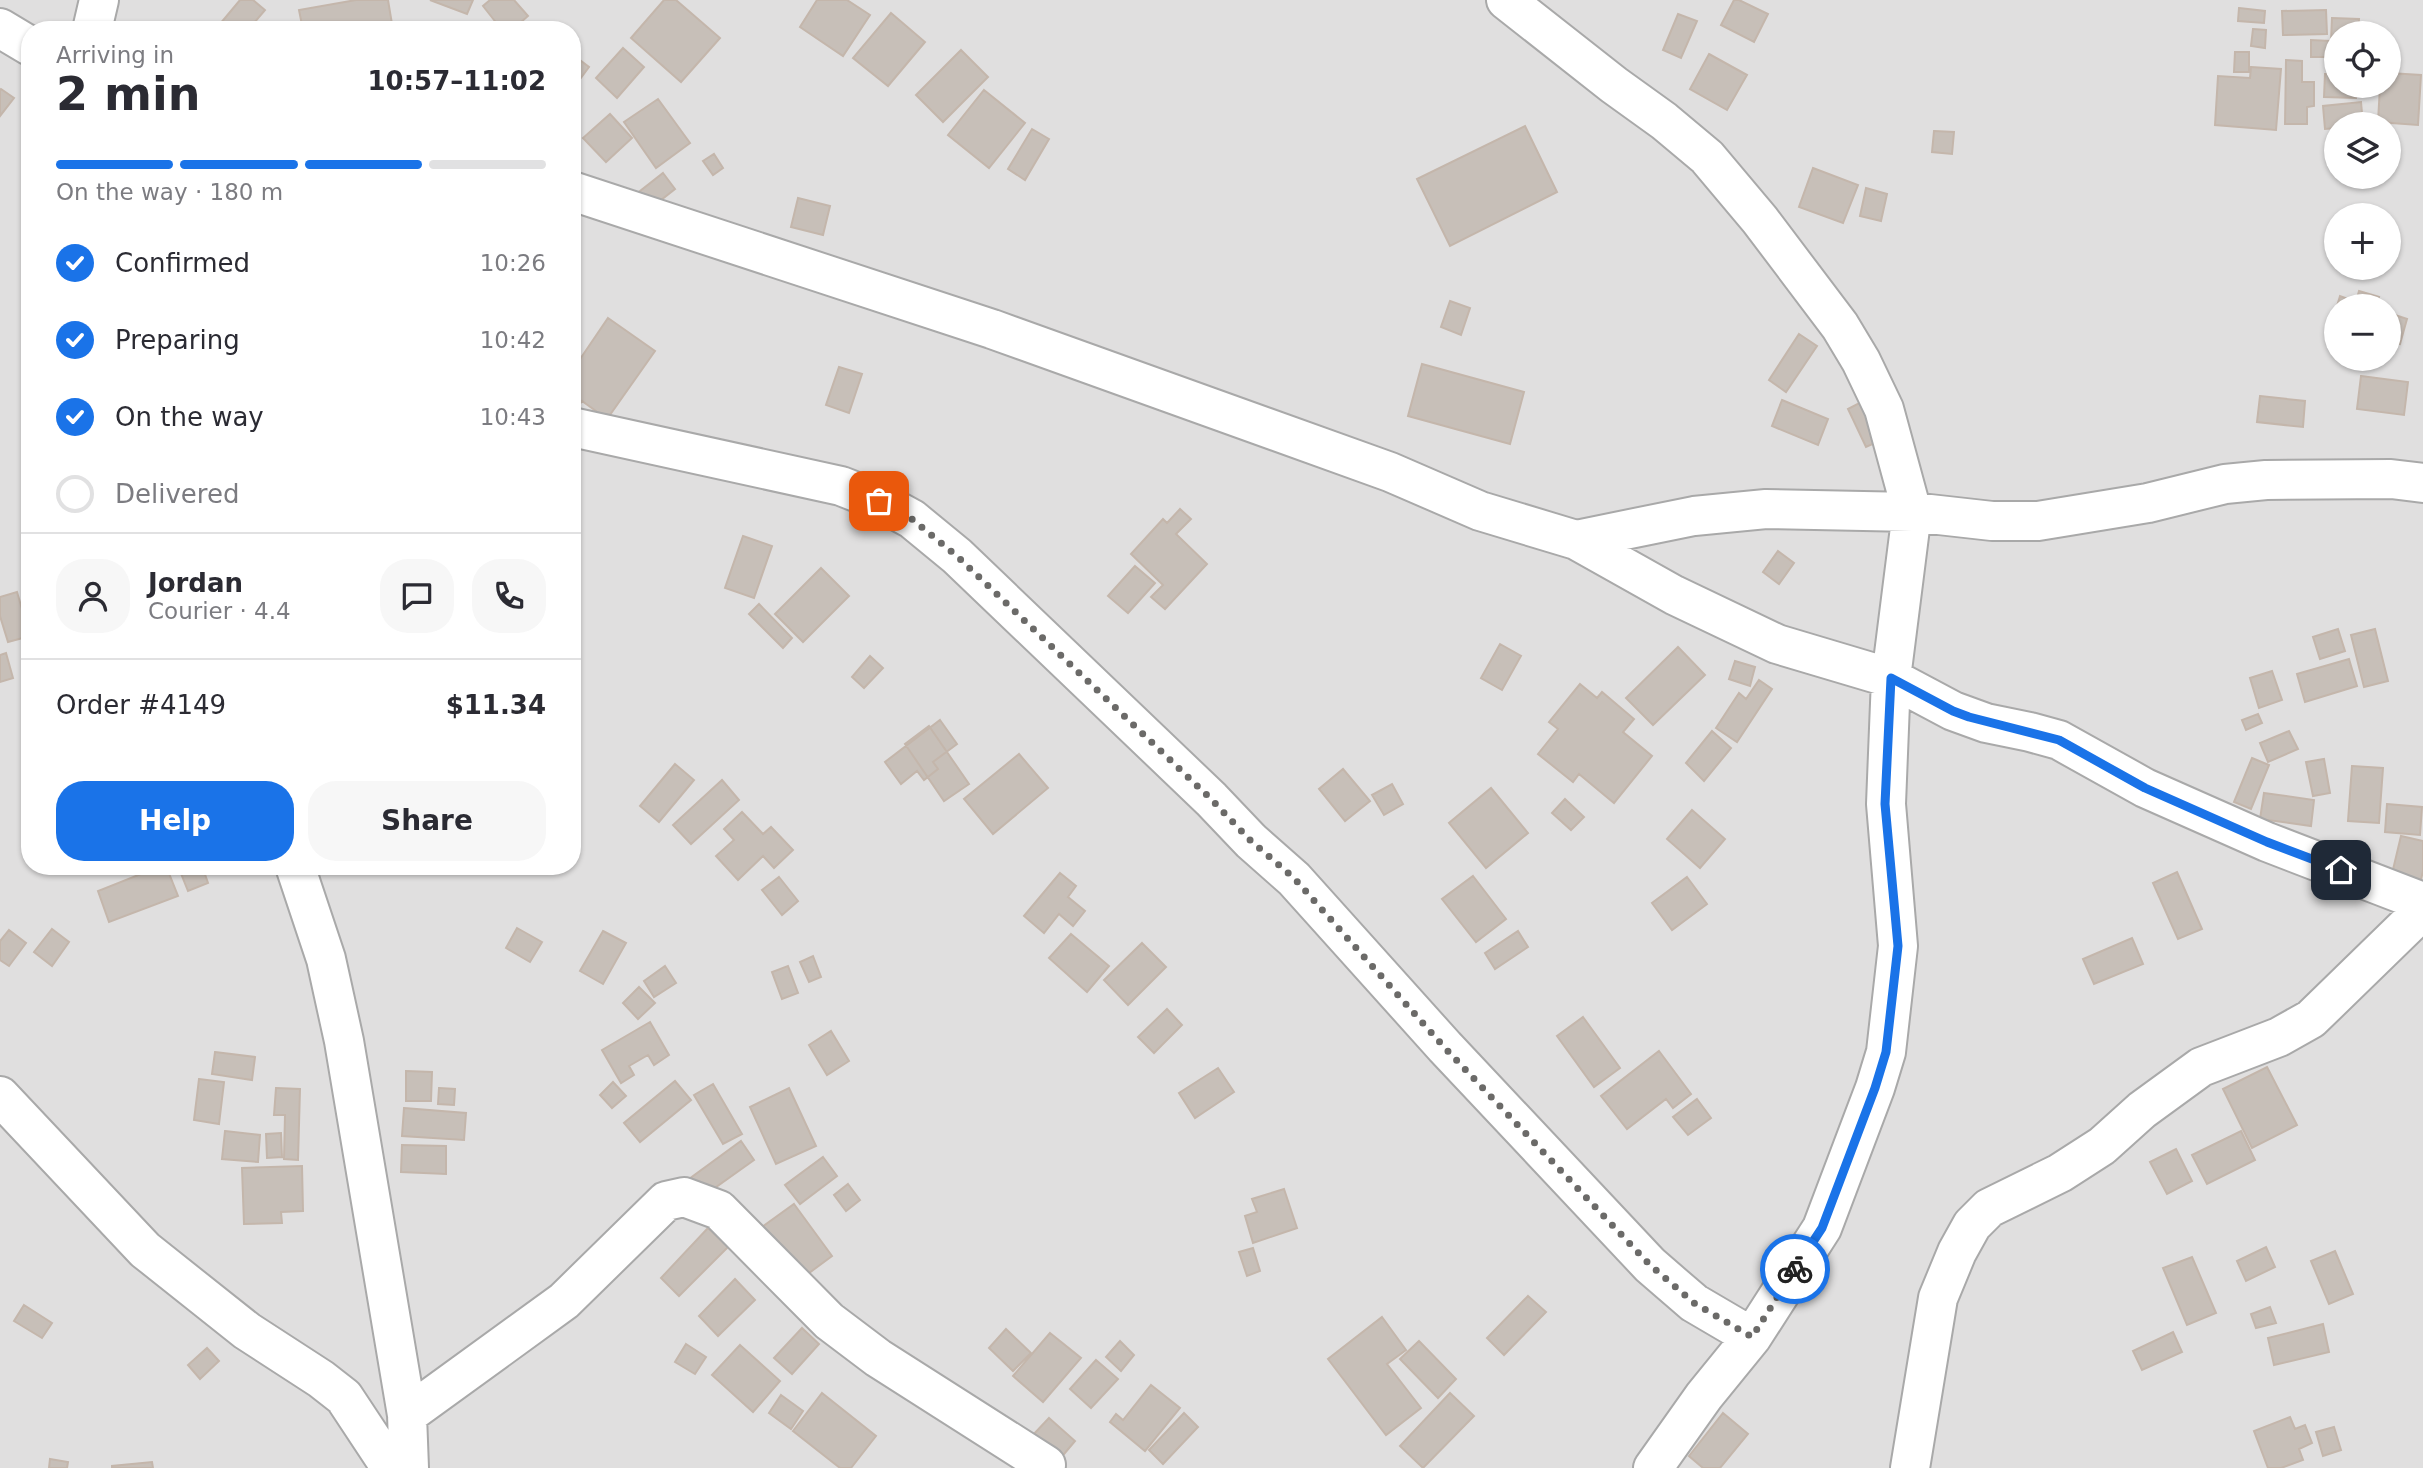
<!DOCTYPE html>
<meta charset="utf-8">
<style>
:root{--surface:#fff;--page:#f7f7f7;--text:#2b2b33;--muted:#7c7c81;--line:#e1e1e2;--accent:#1a73e8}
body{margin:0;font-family:"DejaVu Sans",sans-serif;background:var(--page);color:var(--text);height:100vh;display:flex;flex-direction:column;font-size:26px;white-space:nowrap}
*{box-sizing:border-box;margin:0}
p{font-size:23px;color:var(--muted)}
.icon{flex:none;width:38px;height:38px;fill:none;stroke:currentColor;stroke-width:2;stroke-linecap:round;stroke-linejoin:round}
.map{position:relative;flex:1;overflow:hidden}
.sheet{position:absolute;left:21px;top:21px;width:560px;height:854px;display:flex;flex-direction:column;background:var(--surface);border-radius:28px;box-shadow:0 2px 5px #0004}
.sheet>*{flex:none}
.fabs{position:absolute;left:2324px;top:21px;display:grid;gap:14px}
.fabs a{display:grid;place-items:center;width:77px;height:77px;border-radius:50%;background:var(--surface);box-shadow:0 2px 5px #0004;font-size:35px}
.pin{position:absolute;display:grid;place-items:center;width:60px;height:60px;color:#fff;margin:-30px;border-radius:14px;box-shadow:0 4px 10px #0006}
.courier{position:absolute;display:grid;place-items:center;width:70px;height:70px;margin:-35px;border:5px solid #1a73e8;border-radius:50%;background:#fff;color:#222;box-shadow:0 2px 9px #0007}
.summary em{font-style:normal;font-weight:800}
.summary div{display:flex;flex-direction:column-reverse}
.summary{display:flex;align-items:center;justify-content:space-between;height:119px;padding:0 35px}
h1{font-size:46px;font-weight:800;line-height:52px}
.bar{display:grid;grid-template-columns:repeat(4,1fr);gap:10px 7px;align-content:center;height:84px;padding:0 35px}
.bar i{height:9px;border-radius:5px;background:var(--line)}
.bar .selected{background:var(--accent)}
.bar p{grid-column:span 4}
.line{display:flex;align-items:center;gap:18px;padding:0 35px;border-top:2px solid var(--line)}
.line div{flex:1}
.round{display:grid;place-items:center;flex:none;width:74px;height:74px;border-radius:28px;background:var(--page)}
ol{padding:0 35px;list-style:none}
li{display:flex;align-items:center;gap:21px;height:77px}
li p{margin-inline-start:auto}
li .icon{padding:7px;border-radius:50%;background:var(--accent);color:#fff;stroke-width:4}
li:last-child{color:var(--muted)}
li i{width:38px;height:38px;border:4px solid var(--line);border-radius:50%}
.primary-button{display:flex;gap:14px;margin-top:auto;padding:14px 35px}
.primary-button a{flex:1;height:80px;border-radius:28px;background:var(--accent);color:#fff;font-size:28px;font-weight:800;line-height:80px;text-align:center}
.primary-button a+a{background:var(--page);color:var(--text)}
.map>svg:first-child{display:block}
.residential{fill:#e0dfdf;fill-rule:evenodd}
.building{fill:#c7bfb8;stroke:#c4b6ab;stroke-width:2}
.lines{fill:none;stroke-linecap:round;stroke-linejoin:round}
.street-casing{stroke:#a9a9a9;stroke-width:42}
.street{stroke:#fff;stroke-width:38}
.done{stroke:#6b6a68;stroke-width:7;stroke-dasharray:0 12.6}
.route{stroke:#1a73e8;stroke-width:9}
</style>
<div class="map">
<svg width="2423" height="1468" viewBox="0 0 2423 1468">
<rect width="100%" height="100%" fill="#f2efe9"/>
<path class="residential" d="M0 0H2423V1468H0ZM30 30H572V866H30ZM2336 33H2389V86H2336ZM2336 124H2389V177H2336ZM2336 215H2389V268H2336ZM2336 306H2389V359H2336Z"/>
<path class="building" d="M240 0H253L265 10 248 30H227L220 24Z
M356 0H388L393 30H303L299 10Z
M430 0H473L467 14Z
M490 0H514L528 16 512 30H502L483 6Z
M664 0H676L720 38 681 82 631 38Z
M817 0H847L870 15 843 56 800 27Z
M1734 0H1739L1768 14 1754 42 1721 25Z
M2239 8 2265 11 2264 23 2238 21Z
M2326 10 2327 34 2283 35 2282 11Z
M891 13 925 42 888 86 853 58Z
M1678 14 1697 21 1681 58 1663 50Z
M2332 18 2359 19 2358 33H2336V57H2311V40L2331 41Z
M2253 29 2266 30 2265 48 2251 46Z
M623 48 644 67 617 98 596 78Z
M961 50 988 77 943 122 916 95Z
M2235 52H2249V72H2234Z
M572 54 589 67 572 90Z
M1709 54 1747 75 1727 110 1690 89Z
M2286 60 2302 61V82H2314V106L2307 107V124H2285Z
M2251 67 2281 69 2276 130 2215 125 2218 76 2250 78Z
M2389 73 2421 75 2418 125 2378 122 2380 86H2389Z
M2325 74H2336V86H2357L2356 98 2324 97Z
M1 89 14 98 0 116V90Z
M984 90 1025 123 989 168 948 135Z
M658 99 690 143 656 168 624 122Z
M2361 102 2363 124H2336V128L2325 129 2323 106Z
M610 114 632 138 606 162 583 138Z
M1525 126 1557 192 1450 246 1417 179Z
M1032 129 1049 139 1025 180 1008 169Z
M1934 131 1954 132 1952 154 1932 152Z
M714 154 723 168 713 175 703 161Z
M1813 168 1858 185 1843 223 1799 207Z
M663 173 675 189 647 211 635 195Z
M1866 188 1887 194 1881 221 1860 216Z
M798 198 830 206 823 235 791 227Z
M2359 291 2379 297 2376 306H2337L2340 296 2356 302Z
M1450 301 1470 308 1461 335 1441 327Z
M2389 313 2407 319 2400 344 2389 341Z
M608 318 655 351 607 419 582 401 577 408 572 405V371Z
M1799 334 1817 346 1786 392 1769 380Z
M1422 364 1524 392 1510 444 1408 416Z
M839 367 862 374 849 413 826 405Z
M2361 376 2408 382 2404 415 2357 409Z
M2260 396 2305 401 2303 427 2257 422Z
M1867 399 1886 438 1866 447 1848 409Z
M1782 400 1828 419 1818 445 1772 426Z
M1180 509 1191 519 1176 534 1207 564 1165 609 1151 597 1163 585 1131 554 1163 519 1167 523Z
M743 536 772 546 754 598 725 588Z
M1778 551 1794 563 1779 584 1763 572Z
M1135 566 1155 583 1128 613 1108 596Z
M821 568 849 596 803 642 775 614Z
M17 592 30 636 8 642 0 616V597Z
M759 604 792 638 783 648 749 614Z
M2338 629 2345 651 2320 659 2313 637Z
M2375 629 2388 681 2364 687 2351 635Z
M1500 644 1521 656 1502 690 1481 678Z
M1678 647 1705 675 1653 725 1626 698Z
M6 653 13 678 0 682V655Z
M870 656 883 668 864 688 852 677Z
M2349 659 2357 686 2305 702 2297 674Z
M1735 661 1755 667 1750 686 1729 679Z
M2272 671 2282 700 2259 708 2250 678Z
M1759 680 1772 689 1737 742 1716 728 1739 693 1746 699Z
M1580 684 1597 698 1602 692 1634 719 1623 732 1652 756 1614 803 1579 774 1573 782 1538 754 1558 729 1549 722Z
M2258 714 2262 723 2246 730 2242 720Z
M940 720 957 744 933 762 938 769 924 780 917 771 901 784 885 762Z
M929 726 969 784 944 801 905 744Z
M1712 731 1731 748 1704 781 1686 763Z
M2289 731 2298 749 2268 762 2260 743Z
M1019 754 1048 788 993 834 964 799Z
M2252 758 2269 765 2251 809 2234 802Z
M2324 759 2330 793 2313 796 2306 762Z
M675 764 694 780 659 822 640 806Z
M2352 766 2383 768 2379 823 2348 821Z
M1343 769 1370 801 1345 821 1319 789Z
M722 780 739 800 691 844 673 825Z
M1392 784 1403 804 1384 815 1372 795Z
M1491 788 1528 833 1486 868 1449 823Z
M2264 793 2314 800 2311 826 2260 819Z
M1565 799 1584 817 1571 830 1552 813Z
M2387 804 2422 807 2420 835 2385 832Z
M1692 810 1725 839 1700 868 1667 839Z
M742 812 763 834 771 827 793 850 774 868 763 856 738 880 716 856 734 840 724 829Z
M2401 836 2423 841V871L2420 884 2391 878Z
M161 866H166L178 896 109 922 98 891Z
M178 866H202L208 883 188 891Z
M2177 872 2202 929 2178 939 2153 883Z
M1060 873 1076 886 1068 897 1085 911 1073 926 1059 914 1044 933 1024 916Z
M1473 876 1506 919 1476 942 1442 899Z
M779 877 798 901 782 915 762 890Z
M1687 877 1707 904 1672 930 1652 903Z
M517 928 542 942 530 962 506 948Z
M52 929 69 942 52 966 34 952Z
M9 930 26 943 9 966 0 960V941Z
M603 931 626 943 603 984 580 971Z
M1518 931 1528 947 1495 969 1485 953Z
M1071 934 1109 966 1087 992 1049 958Z
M2132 938 2143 964 2094 984 2083 959Z
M1142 943 1166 967 1128 1005 1104 980Z
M813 956 821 977 809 982 800 962Z
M665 966 676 983 654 997 644 981Z
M788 966 798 993 782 999 772 972Z
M639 987 655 1003 638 1019 623 1003Z
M1167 1009 1182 1025 1154 1053 1138 1037Z
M1583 1017 1620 1068 1594 1087 1557 1036Z
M650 1022 669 1055 654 1065 648 1055 629 1066 634 1075 621 1083 602 1050Z
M831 1031 849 1061 827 1075 809 1045Z
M1659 1051 1691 1094 1673 1108 1666 1099 1627 1129 1601 1096Z
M215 1052 255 1057 252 1080 212 1074Z
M2267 1067 2297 1125 2252 1148 2223 1089Z
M1218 1068 1234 1092 1195 1118 1179 1093Z
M406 1071 432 1072 431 1101H406Z
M199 1079 224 1082 219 1124 194 1120Z
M675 1081 691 1100 640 1142 624 1123Z
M613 1082 626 1096 612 1108 600 1095Z
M713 1084 742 1134 723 1144 694 1095Z
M276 1088 300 1089 298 1160 284 1159 285 1115H274Z
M439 1088 455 1089 454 1105 438 1104Z
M789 1088 816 1146 776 1164 750 1107Z
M1697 1099 1711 1118 1688 1135 1673 1117Z
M404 1108 466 1113 464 1140 402 1136Z
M225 1131 260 1135 258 1162 222 1159Z
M2241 1131 2255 1160 2207 1184 2192 1155Z
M281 1133 282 1157 267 1158 266 1134Z
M741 1141 754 1160 702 1197 689 1179Z
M402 1145 446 1146V1174L401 1172Z
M2176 1149 2192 1181 2167 1194 2150 1162Z
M823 1157 837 1176 800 1204 785 1185Z
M302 1166 303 1211 281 1212 282 1223 244 1224 242 1168Z
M848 1184 860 1200 846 1211 834 1195Z
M1284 1189 1297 1228 1253 1243 1245 1216 1257 1212 1252 1199Z
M794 1204 832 1256 801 1279 762 1227Z
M708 1228 728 1247 679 1296 661 1278Z
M2266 1247 2275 1267 2246 1281 2237 1261Z
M1253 1248 1260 1271 1247 1276 1239 1252Z
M2335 1251 2353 1294 2329 1304 2311 1261Z
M2192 1257 2216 1313 2187 1325 2163 1268Z
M735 1279 755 1300 718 1336 699 1316Z
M1528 1296 1546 1312 1504 1355 1487 1338Z
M24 1305 52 1323 42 1338 14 1321Z
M2270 1307 2276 1323 2256 1328 2251 1314Z
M1382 1317 1406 1350 1387 1364 1421 1408 1386 1435 1328 1359Z
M2323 1324 2329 1352 2274 1365 2268 1338Z
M802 1328 819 1344 792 1374 774 1358Z
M1006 1329 1031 1353 1013 1371 989 1348Z
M2173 1332 2182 1352 2142 1370 2133 1351Z
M1050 1333 1081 1358 1043 1402 1013 1376Z
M1120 1341 1134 1355 1121 1371 1106 1357Z
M1419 1341 1456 1379 1438 1398 1400 1359Z
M686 1344 706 1357 695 1374 675 1362Z
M740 1345 780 1381 753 1412 712 1375Z
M207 1348 219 1361 200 1379 188 1365Z
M1096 1360 1118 1379 1091 1408 1070 1389Z
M1151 1385 1180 1408 1145 1451 1110 1422 1116 1414 1123 1420Z
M822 1393 876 1436 851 1468H840L793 1431Z
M1450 1393 1474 1416 1423 1468 1400 1446Z
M781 1395 803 1411 791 1429 769 1413Z
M1184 1413 1198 1427 1163 1464 1149 1450Z
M1723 1413 1748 1434 1720 1468H1703L1689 1456Z
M2290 1417 2295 1429 2305 1425 2312 1443 2299 1449 2303 1460 2281 1468H2268L2254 1431Z
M1049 1418 1075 1441 1059 1460 1032 1436Z
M2334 1427 2341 1450 2323 1456 2316 1432Z
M50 1459 68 1462 67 1468H49Z
M152 1462 153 1468H112V1466Z"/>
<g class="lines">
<defs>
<path id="street" d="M1506 0 1614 85 1664 121 1707 157 1760 220 1840 326 1861 361 1884 409 1912 512 1891 678 1886 804 1898 946 1886 1052 1875 1088 1822 1228 1752 1337 1704 1396 1653 1468
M0 28 30 46
M92 30 99 0
M572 191 992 329 1390 472 1480 511 1576 540 1674 595 1777 644 1891 678 1953 711 1986 723 2030 732 2059 740 2145 788 2267 842 2423 902
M572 427 841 486 879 501 912 519 957 556 1211 799 1251 841 1294 879 1445 1047 1650 1265 1694 1303 1752 1337
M1576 540 1694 516 1766 509 1912 512 1992 521H2038L2148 503 2225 484 2266 480 2391 479 2423 483
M295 866 326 959 344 1041 407 1415 409 1468
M0 1096 145 1250 247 1331 321 1379 344 1397 391 1468
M407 1415 564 1301 666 1201 684 1197 719 1210 829 1321 878 1358 1046 1465
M1910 1468 1938 1298 1957 1252 1972 1225 1989 1208 2060 1173 2102 1146 2142 1110 2201 1067 2279 1037 2311 1019 2423 910"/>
</defs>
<use href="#street" class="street-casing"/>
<use href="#street" class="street"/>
</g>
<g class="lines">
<path class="done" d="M879 501 912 519 957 556 1211 799 1251 841 1294 878 1445 1048 1650 1265 1694 1303 1752 1337 1795 1269"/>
<path class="route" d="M1795 1269 1822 1228 1875 1088 1886 1052 1898 946 1885 804 1891 678 1953 711 1969 717 2059 740 2145 788 2267 842 2341 870"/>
</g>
</svg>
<div class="fabs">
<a><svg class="icon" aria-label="locate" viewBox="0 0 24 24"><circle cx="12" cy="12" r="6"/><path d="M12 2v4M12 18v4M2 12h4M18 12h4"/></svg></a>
<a><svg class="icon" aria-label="layers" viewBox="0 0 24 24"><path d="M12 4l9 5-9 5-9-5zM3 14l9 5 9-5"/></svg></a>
<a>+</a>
<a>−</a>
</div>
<div class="pin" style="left:879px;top:501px;background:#ea580c"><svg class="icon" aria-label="bag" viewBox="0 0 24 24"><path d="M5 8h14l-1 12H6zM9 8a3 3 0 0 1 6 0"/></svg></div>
<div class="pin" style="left:2341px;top:870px;background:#1f2937"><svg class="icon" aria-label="home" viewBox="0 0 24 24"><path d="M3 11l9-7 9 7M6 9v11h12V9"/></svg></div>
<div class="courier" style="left:1795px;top:1269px"><svg class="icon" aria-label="bike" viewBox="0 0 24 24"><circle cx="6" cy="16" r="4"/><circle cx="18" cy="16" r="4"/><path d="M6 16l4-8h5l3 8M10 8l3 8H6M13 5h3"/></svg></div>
<section class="sheet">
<div class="summary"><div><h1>2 min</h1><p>Arriving in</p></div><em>10:57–11:02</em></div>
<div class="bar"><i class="selected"></i><i class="selected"></i><i class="selected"></i><i></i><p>On the way · 180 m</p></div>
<ol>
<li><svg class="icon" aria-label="check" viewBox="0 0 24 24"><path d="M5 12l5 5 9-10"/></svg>Confirmed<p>10:26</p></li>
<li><svg class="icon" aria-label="check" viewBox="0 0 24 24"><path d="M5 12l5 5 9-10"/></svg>Preparing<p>10:42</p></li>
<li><svg class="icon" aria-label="check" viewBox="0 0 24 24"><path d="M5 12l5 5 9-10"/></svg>On the way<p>10:43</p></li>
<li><i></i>Delivered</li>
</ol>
<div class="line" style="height:126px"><a class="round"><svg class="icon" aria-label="person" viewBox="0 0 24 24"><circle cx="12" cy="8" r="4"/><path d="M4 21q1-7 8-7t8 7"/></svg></a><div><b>Jordan</b><p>Courier · 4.4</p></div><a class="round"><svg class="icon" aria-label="chat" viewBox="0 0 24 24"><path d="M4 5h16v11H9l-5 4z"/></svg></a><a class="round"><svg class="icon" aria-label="phone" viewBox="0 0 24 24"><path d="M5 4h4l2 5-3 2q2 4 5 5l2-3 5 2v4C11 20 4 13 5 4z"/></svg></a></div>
<div class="line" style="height:91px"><div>Order #4149</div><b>$11.34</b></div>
<div class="primary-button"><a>Help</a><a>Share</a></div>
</section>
</div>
